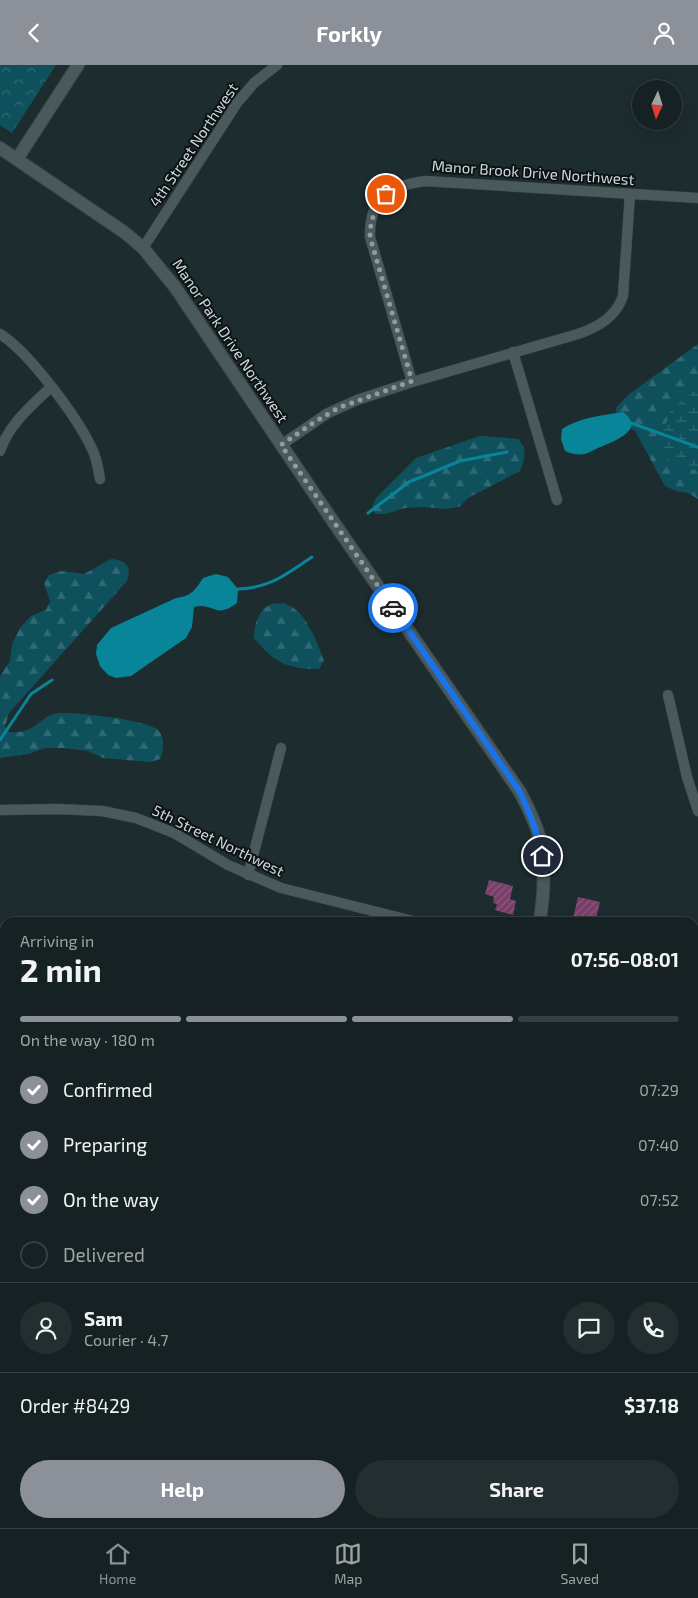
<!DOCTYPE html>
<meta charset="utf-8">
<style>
:root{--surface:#162123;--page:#232e30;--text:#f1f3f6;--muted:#9ea3a6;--line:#353e41;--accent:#8c9099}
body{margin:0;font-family:"Exo 2",sans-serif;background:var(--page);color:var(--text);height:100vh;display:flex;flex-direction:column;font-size:19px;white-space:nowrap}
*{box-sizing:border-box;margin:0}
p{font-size:16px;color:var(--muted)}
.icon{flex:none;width:28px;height:28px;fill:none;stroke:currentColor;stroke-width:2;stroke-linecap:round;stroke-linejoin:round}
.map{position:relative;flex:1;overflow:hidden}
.panel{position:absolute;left:0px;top:852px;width:699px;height:611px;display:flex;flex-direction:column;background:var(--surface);border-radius:15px 15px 0 0;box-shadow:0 5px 20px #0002,0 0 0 1px var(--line)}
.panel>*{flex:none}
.needle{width:32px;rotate:184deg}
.tools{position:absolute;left:632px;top:15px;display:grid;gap:10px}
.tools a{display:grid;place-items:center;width:50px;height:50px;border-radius:50%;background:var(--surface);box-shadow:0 5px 20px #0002,0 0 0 1px var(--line);font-size:25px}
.pin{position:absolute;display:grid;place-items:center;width:42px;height:42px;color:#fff;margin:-21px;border:2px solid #fff;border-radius:50%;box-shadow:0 1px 5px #0007}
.courier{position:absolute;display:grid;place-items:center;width:50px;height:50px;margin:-25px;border:4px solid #1a73e8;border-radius:50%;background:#fff;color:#222;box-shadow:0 1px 6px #0007}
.overview em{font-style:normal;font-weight:700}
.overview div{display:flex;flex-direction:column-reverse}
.overview{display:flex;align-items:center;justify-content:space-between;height:85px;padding:0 20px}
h1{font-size:32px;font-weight:700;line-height:38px}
.bar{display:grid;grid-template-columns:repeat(4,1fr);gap:8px 5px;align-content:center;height:60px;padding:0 20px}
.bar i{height:6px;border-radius:4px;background:var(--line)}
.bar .selected{background:var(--accent)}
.bar p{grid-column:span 4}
.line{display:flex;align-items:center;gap:12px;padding:0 20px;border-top:1px solid var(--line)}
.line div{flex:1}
.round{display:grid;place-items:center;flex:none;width:52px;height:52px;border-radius:26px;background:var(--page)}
ol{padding:0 20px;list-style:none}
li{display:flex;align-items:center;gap:15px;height:55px}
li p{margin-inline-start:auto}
li .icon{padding:5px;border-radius:50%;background:var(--accent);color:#fff;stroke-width:4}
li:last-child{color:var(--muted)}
li i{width:28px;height:28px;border:2px solid var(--line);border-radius:50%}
.cta{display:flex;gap:10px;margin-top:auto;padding:10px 20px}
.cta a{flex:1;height:58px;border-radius:30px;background:var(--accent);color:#fff;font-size:20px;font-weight:700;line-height:58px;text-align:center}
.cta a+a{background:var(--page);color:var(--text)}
header{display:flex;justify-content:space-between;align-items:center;height:65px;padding:0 20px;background:var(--accent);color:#fff;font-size:22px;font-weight:700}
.tab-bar{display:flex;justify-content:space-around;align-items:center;height:70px;border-top:1px solid var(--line);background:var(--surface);font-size:14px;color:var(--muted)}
.tab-bar a{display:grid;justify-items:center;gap:2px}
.tab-bar .selected{color:var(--accent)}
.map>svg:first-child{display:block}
.forest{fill:url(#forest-firs)}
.wetland{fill:url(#wetland-marsh)}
.park{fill:url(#park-crowns)}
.water{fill:#088599}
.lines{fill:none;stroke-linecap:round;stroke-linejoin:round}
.stream{stroke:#088599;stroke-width:3}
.building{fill:url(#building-hatch)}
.minor-casing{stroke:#3b474a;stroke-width:11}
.tertiary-casing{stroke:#3b474a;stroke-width:14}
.minor{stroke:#49595c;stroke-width:10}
.tertiary{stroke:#49595c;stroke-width:12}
.done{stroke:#919c9f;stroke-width:5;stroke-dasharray:0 9}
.route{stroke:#1a73e8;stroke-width:6}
.labels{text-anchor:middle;stroke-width:4;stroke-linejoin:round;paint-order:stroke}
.street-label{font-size:15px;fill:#d0d9db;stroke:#0c1314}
</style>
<header><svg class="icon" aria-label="back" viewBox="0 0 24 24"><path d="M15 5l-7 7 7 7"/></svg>Forkly<svg class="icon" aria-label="person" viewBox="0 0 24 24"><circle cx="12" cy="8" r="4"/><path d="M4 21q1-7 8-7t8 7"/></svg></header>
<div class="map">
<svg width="698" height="1463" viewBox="0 0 698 1463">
<defs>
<pattern id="forest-firs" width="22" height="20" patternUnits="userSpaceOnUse" patternTransform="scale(1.25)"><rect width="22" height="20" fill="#0e515d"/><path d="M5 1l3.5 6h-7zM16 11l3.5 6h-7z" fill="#306974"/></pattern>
<pattern id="wetland-marsh" width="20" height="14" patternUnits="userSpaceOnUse" patternTransform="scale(1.25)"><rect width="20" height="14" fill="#0e515d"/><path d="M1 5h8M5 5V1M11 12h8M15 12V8" fill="none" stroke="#306974"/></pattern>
<pattern id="park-crowns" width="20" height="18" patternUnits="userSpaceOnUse" patternTransform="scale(1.25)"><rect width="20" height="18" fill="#0e515d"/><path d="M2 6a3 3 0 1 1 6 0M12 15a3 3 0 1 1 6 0" fill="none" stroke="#306974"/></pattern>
<pattern id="building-hatch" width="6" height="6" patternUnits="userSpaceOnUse" patternTransform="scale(1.25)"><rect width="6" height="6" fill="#793f69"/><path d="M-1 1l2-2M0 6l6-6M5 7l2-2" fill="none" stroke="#8b5a7e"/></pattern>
</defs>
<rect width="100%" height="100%" fill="#1d2c2f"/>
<path class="forest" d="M698 279V434L688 428 676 426 665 421 635 366 617 354 616 343 628 330Z
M480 371 518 374C528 384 525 394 520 406L468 433 459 442 445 444 424 442 405 443 385 449H375L372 441 377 432 416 393Z
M111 494C126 495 132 501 127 516L9 648 5 662 9 667C16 668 25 667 31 663 42 658 46 648 61 648 76 647 149 655 158 665 165 673 164 685 160 694L151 697 103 693 88 686 63 683H45L28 689 0 693V611L10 596 12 579 20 563 31 551 46 545 50 536 44 518 49 510 61 506 84 509Z
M284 538C288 540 292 542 295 544 308 554 319 581 324 596L319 604C287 604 275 598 254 573 254 561 258 544 272 539 275 538 280 539 284 538Z
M0 1003 5 1005V1085L0 1084Z
M0 1150 5 1153V1205L0 1207Z
M698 1394V1463H682L683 1459H694V1412Z"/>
<path class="wetland" d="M698 325V405L678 403 664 393 660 375 671 344 686 332Z"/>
<path class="park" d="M0 0H56L12 68 0 60Z"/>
<path class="water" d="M623 347C646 364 616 375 603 381 597 383 591 387 585 389 577 390 572 389 565 386L561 374 562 364C578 353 603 350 623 347Z
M216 509 228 512 238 524 237 538C214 555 215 537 194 542L192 562 186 573 131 611 116 613 108 610 100 601 96 589 97 580 111 563 176 533C192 531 195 525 203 513Z"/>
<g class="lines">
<path class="stream" d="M631 358 698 382
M368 448 409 417 460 396 507 387
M238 524C271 523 286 509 312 492
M0 675 31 629 52 615"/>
</g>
<path class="building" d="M489 815 513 821 510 834 516 836 513 850 495 845 497 839 493 838 494 832 485 829Z
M578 832 600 837 595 858H572Z"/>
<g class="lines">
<defs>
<path id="minor" d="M143 183 237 38 254 18 277 0
M0 269C28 286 78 353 92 384 97 393 98 404 100 414
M513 287 557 435
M412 317 370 172C369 133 389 121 425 116L698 133
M281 380 328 348 357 335 412 317 578 269C598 262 616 252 623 231L630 129
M0 386C9 359 31 341 51 322
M668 630 687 712 698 746
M0 745 57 744 102 746 136 753 174 768 228 800 281 823 421 858
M248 810 281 683
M694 932 698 934
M0 938 5 939
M0 1304H5
M20 1463 21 1459
M318 1463 319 1459
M465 1463 466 1459
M611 1463 612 1459"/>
<path id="tertiary" d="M0 83 124 167 143 183 175 222 330 452 520 727C527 741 535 756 539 771 545 797 545 831 539 858
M17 94 78 0
M0 1128 5 1129
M694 1276 698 1277"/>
</defs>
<use href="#minor" class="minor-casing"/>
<use href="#tertiary" class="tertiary-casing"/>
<use href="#minor" class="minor"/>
<use href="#tertiary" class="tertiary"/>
</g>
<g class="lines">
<path class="done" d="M386 129C375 143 370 155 370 172L412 316 338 343 313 358 281 380 393 543"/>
<path class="route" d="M393 543 520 727C530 749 538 768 542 791"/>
</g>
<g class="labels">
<g class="street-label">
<text transform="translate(194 80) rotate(-56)" y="5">4th Street Northwest</text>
<text transform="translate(533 108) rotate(4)" y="5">Manor Brook Drive Northwest</text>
<text transform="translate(230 276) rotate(56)" y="5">Manor Park Drive Northwest</text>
<text transform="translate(218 776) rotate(26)" y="5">5th Street Northwest</text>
</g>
</g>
</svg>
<div class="tools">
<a><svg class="needle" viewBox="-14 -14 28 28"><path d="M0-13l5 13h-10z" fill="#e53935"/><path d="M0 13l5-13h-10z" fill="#9ea3a6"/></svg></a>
</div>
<div class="pin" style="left:386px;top:129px;background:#ea580c"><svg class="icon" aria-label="bag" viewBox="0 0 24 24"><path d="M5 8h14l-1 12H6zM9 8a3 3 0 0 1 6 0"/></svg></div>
<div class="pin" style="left:542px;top:791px;background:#1f2937"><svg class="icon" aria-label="home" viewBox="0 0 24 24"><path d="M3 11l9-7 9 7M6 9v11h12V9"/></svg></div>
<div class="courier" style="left:393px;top:543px"><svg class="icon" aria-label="car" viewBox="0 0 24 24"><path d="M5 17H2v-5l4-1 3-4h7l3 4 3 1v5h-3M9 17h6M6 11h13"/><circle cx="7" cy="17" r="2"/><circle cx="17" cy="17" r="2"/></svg></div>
<section class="panel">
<div class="overview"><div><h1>2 min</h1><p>Arriving in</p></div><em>07:56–08:01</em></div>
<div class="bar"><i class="selected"></i><i class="selected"></i><i class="selected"></i><i></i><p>On the way · 180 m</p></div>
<ol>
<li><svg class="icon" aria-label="check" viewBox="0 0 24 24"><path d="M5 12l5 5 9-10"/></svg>Confirmed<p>07:29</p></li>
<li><svg class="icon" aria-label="check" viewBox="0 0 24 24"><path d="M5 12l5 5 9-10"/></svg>Preparing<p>07:40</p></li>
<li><svg class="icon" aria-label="check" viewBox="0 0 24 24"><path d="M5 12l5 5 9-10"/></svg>On the way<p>07:52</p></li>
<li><i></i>Delivered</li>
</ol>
<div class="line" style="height:90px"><a class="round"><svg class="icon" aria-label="person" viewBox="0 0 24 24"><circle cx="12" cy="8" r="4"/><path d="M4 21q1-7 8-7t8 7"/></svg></a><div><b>Sam</b><p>Courier · 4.7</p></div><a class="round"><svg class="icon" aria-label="chat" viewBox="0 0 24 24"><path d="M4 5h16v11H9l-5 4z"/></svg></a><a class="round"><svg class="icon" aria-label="phone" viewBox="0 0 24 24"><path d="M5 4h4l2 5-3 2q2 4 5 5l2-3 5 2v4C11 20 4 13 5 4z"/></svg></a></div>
<div class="line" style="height:65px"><div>Order #8429</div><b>$37.18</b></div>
<div class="cta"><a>Help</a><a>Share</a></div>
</section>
</div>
<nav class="tab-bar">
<a class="selected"><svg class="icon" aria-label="home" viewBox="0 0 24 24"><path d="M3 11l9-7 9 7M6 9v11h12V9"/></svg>Home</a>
<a><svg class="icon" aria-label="map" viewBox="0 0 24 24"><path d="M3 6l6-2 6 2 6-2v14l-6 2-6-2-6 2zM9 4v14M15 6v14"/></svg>Map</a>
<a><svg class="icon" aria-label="saved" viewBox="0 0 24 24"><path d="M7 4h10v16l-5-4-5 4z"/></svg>Saved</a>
</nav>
